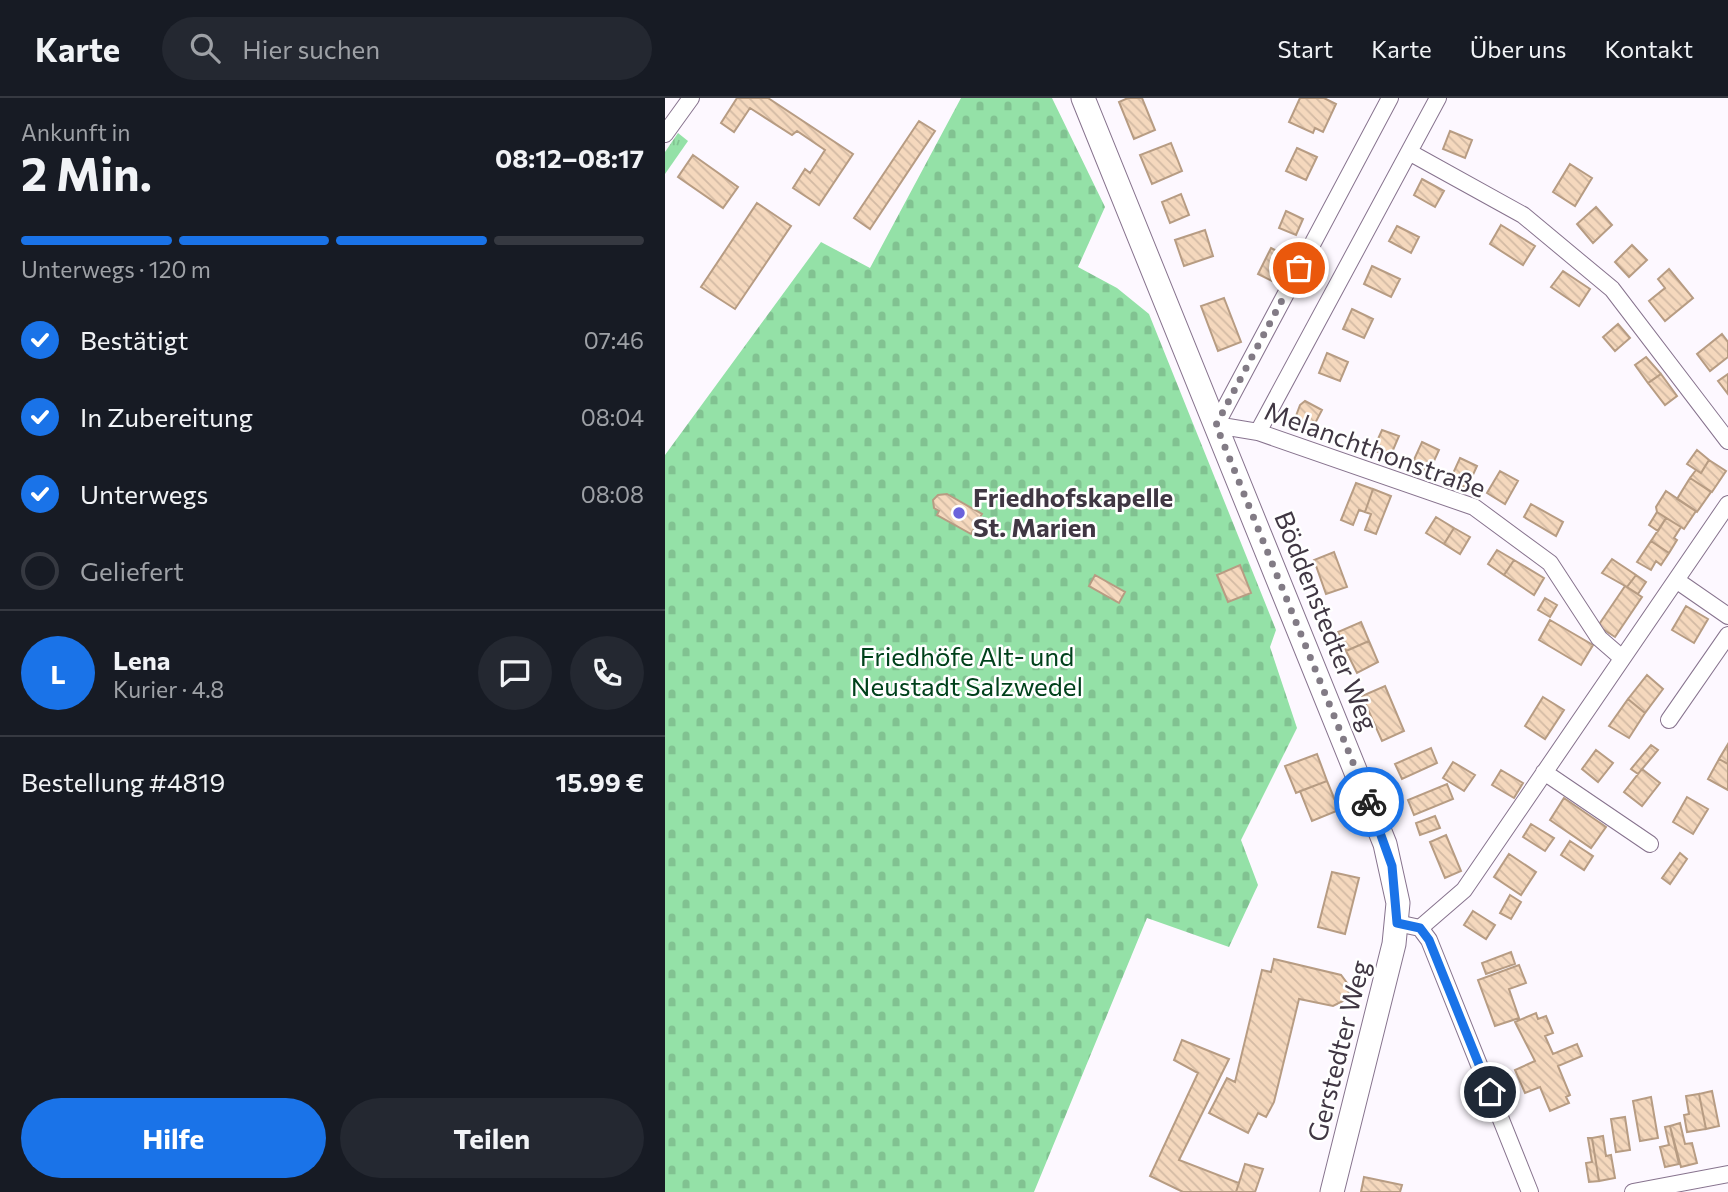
<!DOCTYPE html>
<html lang="de">
<meta charset="utf-8">
<style>
:root{--surface:#171b24;--page:#242831;--text:#f1f3f6;--muted:#9ea1a6;--line:#363941;--accent:#1a73e8}
body{margin:0;font-family:Commissioner,sans-serif;background:var(--page);color:var(--text);height:100vh;display:flex;flex-direction:column;font-size:26px;white-space:nowrap}
*{box-sizing:border-box;margin:0}
p{font-size:23px;color:var(--muted)}
.icon{flex:none;width:38px;height:38px;fill:none;stroke:currentColor;stroke-width:2;stroke-linecap:round;stroke-linejoin:round}
.map{position:relative;flex:1;overflow:hidden}
.details{display:flex;flex-direction:column;background:var(--surface);width:665px}
.details>*{flex:none}
.pin{position:absolute;display:grid;place-items:center;width:60px;height:60px;color:#fff;margin:-30px;border:4px solid #fff;border-radius:50%;box-shadow:0 2px 7px #0007}
.courier{position:absolute;display:grid;place-items:center;width:70px;height:70px;margin:-35px;border:5px solid #1a73e8;border-radius:50%;background:#fff;color:#222;box-shadow:0 2px 9px #0007}
.summary em{font-style:normal;font-weight:700}
.summary div{display:flex;flex-direction:column-reverse}
.summary{display:flex;align-items:center;justify-content:space-between;height:119px;padding:0 21px}
h1{font-size:46px;font-weight:700;line-height:52px}
.bar{display:grid;grid-template-columns:repeat(4,1fr);gap:10px 7px;align-content:center;height:84px;padding:0 21px}
.bar i{height:9px;border-radius:5px;background:var(--line)}
.bar .active{background:var(--accent)}
.bar p{grid-column:span 4}
.line{display:flex;align-items:center;gap:18px;padding:0 21px;border-top:2px solid var(--line)}
.line div{flex:1}
.round{display:grid;place-items:center;flex:none;width:74px;height:74px;border-radius:37px;background:var(--page)}
ol{padding:0 21px;list-style:none}
li{display:flex;align-items:center;gap:21px;height:77px}
li p{margin-inline-start:auto}
li .icon{padding:7px;border-radius:50%;background:var(--accent);color:#fff;stroke-width:4}
li:last-child{color:var(--muted)}
li i{width:38px;height:38px;border:4px solid var(--line);border-radius:50%}
.primary-button{display:flex;gap:14px;margin-top:auto;padding:14px 21px}
.primary-button a{flex:1;height:80px;border-radius:42px;background:var(--accent);color:#fff;font-size:28px;font-weight:700;line-height:80px;text-align:center}
.primary-button a+a{background:var(--page);color:var(--text)}
header{display:flex;align-items:center;gap:42px;box-sizing:border-box;height:98px;padding:0 35px;background:var(--surface);border-bottom:2px solid var(--line)}
header strong{font-size:33px}
nav{display:flex;gap:38px;margin-inline-start:auto;font-size:24px}
.search{width:490px;height:63px;background:var(--page);display:flex;align-items:center;gap:18px;box-sizing:border-box;padding:0 24px;border-radius:38px;color:var(--muted);font-size:26px}
main{display:flex;flex:1;min-height:0}
.map>svg:first-child{display:block}
.grass{fill:url(#grass-tufts)}
.cemetery{fill:url(#cemetery-stones)}
.building{fill:url(#building-back-hatch);stroke:#b79c83;stroke-width:2}
.lines{fill:none;stroke-linecap:round;stroke-linejoin:round}
.street-casing{stroke:#87738e;stroke-width:18}
.secondary-casing{stroke:#87738e;stroke-width:25}
.street{stroke:#fff;stroke-width:16}
.secondary{stroke:#fff;stroke-width:23}
.done{stroke:#827b85;stroke-width:7;stroke-dasharray:0 12.6}
.route{stroke:#1a73e8;stroke-width:9}
.poi-dot{fill:#6b62db;stroke:#fff;stroke-width:2.5}
.labels{text-anchor:middle;stroke-width:5;stroke-linejoin:round;paint-order:stroke}
.street-label{font-size:26px;fill:#403743;stroke:#fff}
.poi-label{font-size:26px;font-weight:bold;fill:#403743;stroke:#fff;text-anchor:start}
.park-label{font-size:26px;fill:#00411b;stroke:#fff}
</style>
<header>
<strong>Karte</strong>
<div class="search"><svg class="icon" aria-label="search" viewBox="0 0 24 24"><circle cx="10" cy="10" r="6"/><path d="M15 15l6 6"/></svg>Hier suchen</div>
<nav><a>Start</a><a>Karte</a><a>Über uns</a><a>Kontakt</a></nav>
</header>
<main>
<section class="details">
<div class="summary"><div><h1>2 Min.</h1><p>Ankunft in</p></div><em>08:12–08:17</em></div>
<div class="bar"><i class="active"></i><i class="active"></i><i class="active"></i><i></i><p>Unterwegs · 120 m</p></div>
<ol>
<li><svg class="icon" aria-label="check" viewBox="0 0 24 24"><path d="M5 12l5 5 9-10"/></svg>Bestätigt<p>07:46</p></li>
<li><svg class="icon" aria-label="check" viewBox="0 0 24 24"><path d="M5 12l5 5 9-10"/></svg>In Zubereitung<p>08:04</p></li>
<li><svg class="icon" aria-label="check" viewBox="0 0 24 24"><path d="M5 12l5 5 9-10"/></svg>Unterwegs<p>08:08</p></li>
<li><i></i>Geliefert</li>
</ol>
<div class="line" style="height:126px"><b class="round" style="background:var(--accent);color:#fff">L</b><div><b>Lena</b><p>Kurier · 4.8</p></div><a class="round"><svg class="icon" aria-label="chat" viewBox="0 0 24 24"><path d="M4 5h16v11H9l-5 4z"/></svg></a><a class="round"><svg class="icon" aria-label="phone" viewBox="0 0 24 24"><path d="M5 4h4l2 5-3 2q2 4 5 5l2-3 5 2v4C11 20 4 13 5 4z"/></svg></a></div>
<div class="line" style="height:91px"><div>Bestellung #4819</div><b>15.99 €</b></div>
<div class="primary-button"><a>Hilfe</a><a>Teilen</a></div>
</section>
<div class="map">
<svg width="1063" height="1094" viewBox="0 0 1063 1094">
<defs>
<pattern id="grass-tufts" width="24" height="20" patternUnits="userSpaceOnUse" patternTransform="scale(1.75)"><rect width="24" height="20" fill="#94e1a7"/><path d="M3 7l-1-3M5 7V3M7 7l1-3M15 17l-1-3M17 17v-4M19 17l1-3" fill="none" stroke="#81c291"/></pattern>
<pattern id="cemetery-stones" width="16" height="16" patternUnits="userSpaceOnUse" patternTransform="scale(1.75)"><rect width="16" height="16" fill="#94e1a7"/><path d="M2 7V4a2 2 0 0 1 4 0v3zM10 15v-3a2 2 0 0 1 4 0v3z" fill="#81c291"/></pattern>
<pattern id="building-back-hatch" width="6" height="6" patternUnits="userSpaceOnUse" patternTransform="scale(1.75)"><rect width="6" height="6" fill="#f5d8bd"/><path d="M-1 5l2 2M0 0l6 6M5-1l2 2" fill="none" stroke="#d3baa4"/></pattern>
</defs>
<rect width="100%" height="100%" fill="#fdf8ff"/>
<path class="grass" d="M13 35 23 43 0 76V54Z"/>
<path class="cemetery" d="M296 0H387L440 109 413 169 452 190 484 216 611 532 605 549 632 630 576 742 593 787 564 849 482 820 369 1094H0V357L156 144 205 170Z"/>
<path class="building" d="M72 0H103L188 56 154 107 128 90 140 71 145 75 160 52 132 33 127 37 85 10 69 34 56 25Z
M463 0H477L490 32 469 41 454 4Z
M635 0H659L671 6 658 34 650 30 648 35 624 24Z
M254 23 270 33 205 131 189 120Z
M785 33 807 42 800 60 778 51Z
M506 45 517 73 487 86 475 57Z
M632 50 652 59 641 82 621 73Z
M28 57 73 89 58 110 13 79Z
M905 66 927 80 910 108 888 94Z
M757 81 779 93 770 109 749 97Z
M516 96 524 117 505 125 497 104Z
M92 105 126 128 70 211 36 189Z
M931 109 947 127 928 145 912 126Z
M621 113 638 121 631 137 614 130Z
M836 127 870 148 858 167 825 146Z
M732 128 754 139 746 155 724 143Z
M540 132 548 158 519 168 510 142Z
M967 147 982 162 964 179 950 164Z
M606 150 621 158 607 183 593 176Z
M707 168 735 181 726 199 699 186Z
M1004 171 1028 200 1000 223 984 203 1000 190 993 181Z
M898 173 925 191 914 208 886 189Z
M559 200 576 244 553 253 536 208Z
M687 211 708 221 699 240 678 231Z
M953 226 965 240 950 253 938 239Z
M1057 236 1063 244V259L1045 273 1032 256Z
M662 255 683 264 675 283 654 275Z
M981 259 996 276 983 285 970 267Z
M996 276 1012 298 1000 307 983 285Z
M1063 276V296L1053 283Z
M640 303 657 312 645 335 628 326 635 307Z
M717 332 734 338 725 359 708 352Z
M757 344 774 352 764 374 747 366Z
M1032 352 1044 362 1036 375 1022 366Z
M795 360 812 368 802 390 785 382Z
M1044 362 1061 373 1047 394 1025 380 1031 372 1036 375Z
M835 373 853 383 840 406 822 395Z
M1025 380 1046 394 1032 414 1012 401Z
M691 385 708 391 700 414 694 412 688 427 676 422Z
M708 391 726 398 711 436 700 432 706 416 700 414Z
M1001 393 1031 413 1019 431 992 414 991 409Z
M282 396 317 416 306 436 272 417 274 413 269 410 268 402 273 397Z
M866 406 898 424 891 438 859 419Z
M992 414 1001 420 993 433 984 427Z
M771 419 789 430 779 446 761 435Z
M1001 420 1016 429 1009 440 1012 442 1004 455 986 443Z
M789 430 805 439 795 456 779 446Z
M986 443 1004 455 996 467 991 463 986 472 972 464Z
M832 452 849 462 839 477 823 466Z
M669 454 682 489 661 496 649 462Z
M947 461 971 477 962 489 937 475Z
M849 462 879 480 869 497 839 477Z
M575 467 586 495 563 504 552 477Z
M430 477 460 494 454 505 424 488Z
M971 477 981 484 973 496 962 489Z
M960 488 977 499 950 539 933 528Z
M880 500 892 507 885 519 873 512Z
M1021 508 1043 521 1029 545 1007 532Z
M885 522 928 547 916 567 874 542Z
M696 524 704 543 681 553 673 534Z
M704 543 713 564 692 575 681 553Z
M982 577 998 591 980 615 963 601Z
M720 588 739 633 717 643 697 598Z
M878 599 899 612 880 641 860 628Z
M963 601 980 615 964 640 944 628Z
M1063 646V666L1054 661Z
M986 647 993 652 973 676 966 671Z
M766 650 772 665 737 681 730 666Z
M931 652 948 665 933 684 917 671Z
M652 656 662 683 631 695 620 668Z
M1054 661 1063 666V692L1043 681Z
M788 664 810 677 799 693 778 680Z
M977 671 995 685 977 708 959 694Z
M836 672 858 685 849 700 827 687Z
M662 683 674 712 647 723 635 693Z
M782 686 788 701 749 717 743 702Z
M1022 699 1043 711 1028 736 1008 724Z
M899 700 941 729 926 750 885 722Z
M770 718 775 730 755 737 751 725Z
M866 726 889 740 880 753 858 739Z
M781 737 796 773 780 780 765 744Z
M905 743 928 758 919 772 896 757Z
M1015 755 1022 761 1005 786 997 780Z
M844 756 871 774 856 797 829 779Z
M667 774 694 780 680 836 653 829Z
M845 797 856 804 846 821 835 815Z
M808 813 830 827 821 841 799 827Z
M846 854 850 866 821 876 817 865Z
M609 861 676 877 685 889 682 901 668 908 634 901 609 1004 601 1019 593 1015 583 1035 544 1015 562 980 570 984 597 872 606 874Z
M854 867 861 885 844 891 854 920 830 928 813 882Z
M871 915 873 921 881 918 888 935 880 938 888 956 912 946 917 958 893 968 905 997 901 999 904 1005 885 1013 875 989 860 995 850 972 870 963 850 924Z
M517 942 564 961 514 1062 574 1085 571 1094H518L485 1078 533 975 509 962Z
M1047 993 1054 1028 1041 1031 1034 996Z
M1034 996 1041 1031 1022 1034 1019 1017 1024 1016 1021 998Z
M986 999 993 1040 975 1043 968 1003Z
M960 1019 965 1052 951 1054 946 1021Z
M1015 1025 1020 1046 1027 1045 1032 1065 1016 1069 1005 1028Z
M1005 1028 1014 1066 1000 1069 995 1049 1004 1047 1000 1029Z
M938 1038 941 1058 946 1057 950 1080 934 1083 927 1040Z
M923 1040H927L934 1083 924 1084 921 1065 927 1064Z
M580 1066 598 1071 590 1094H571Z
M699 1079 737 1087 735 1094H696Z"/>
<g class="lines">
<defs>
<path id="street" d="M725 0 551 327 593 334 809 409 885 465 934 540 957 560
M0 36 26 0
M744 54 858 117 947 191 1063 343
M593 334 773 0
M1011 482 1063 518
M1004 622 1063 537
M879 674 985 746
M732 825 755 830 764 842 865 1094
M755 830 799 792 1063 406
M968 1094 1063 1076"/>
<path id="secondary" d="M418 0 720 746 733 805 729 846 667 1094"/>
</defs>
<use href="#street" class="street-casing"/>
<use href="#secondary" class="secondary-casing"/>
<use href="#street" class="street"/>
<use href="#secondary" class="secondary"/>
</g>
<g class="lines">
<path class="done" d="M634 170 551 327 704 704"/>
<path class="route" d="M704 704 727 768 732 825 755 830 764 842 825 994"/>
</g>
<circle class="poi-dot" cx="294" cy="415" r="7"/>
<g class="labels">
<g class="street-label">
<text transform="translate(710 352) rotate(20)" y="9">Melanchthonstraße</text>
<text transform="translate(661 523) rotate(68)" y="9">Böddenstedter Weg</text>
<text transform="translate(674 953) rotate(-76)" y="9">Gerstedter Weg</text>
</g>
<g class="poi-label">
<text x="308" y="409">Friedhofskapelle<tspan x="308" dy="30">St. Marien</tspan></text>
</g>
<g class="park-label">
<text x="302" y="568">Friedhöfe Alt- und<tspan x="302" dy="30">Neustadt Salzwedel</tspan></text>
</g>
</g>
</svg>
<div class="pin" style="left:634px;top:170px;background:#ea580c"><svg class="icon" aria-label="bag" viewBox="0 0 24 24"><path d="M5 8h14l-1 12H6zM9 8a3 3 0 0 1 6 0"/></svg></div>
<div class="pin" style="left:825px;top:994px;background:#1f2937"><svg class="icon" aria-label="home" viewBox="0 0 24 24"><path d="M3 11l9-7 9 7M6 9v11h12V9"/></svg></div>
<div class="courier" style="left:704px;top:704px"><svg class="icon" aria-label="bike" viewBox="0 0 24 24"><circle cx="6" cy="16" r="4"/><circle cx="18" cy="16" r="4"/><path d="M6 16l4-8h5l3 8M10 8l3 8H6M13 5h3"/></svg></div>
</div>
</main>
